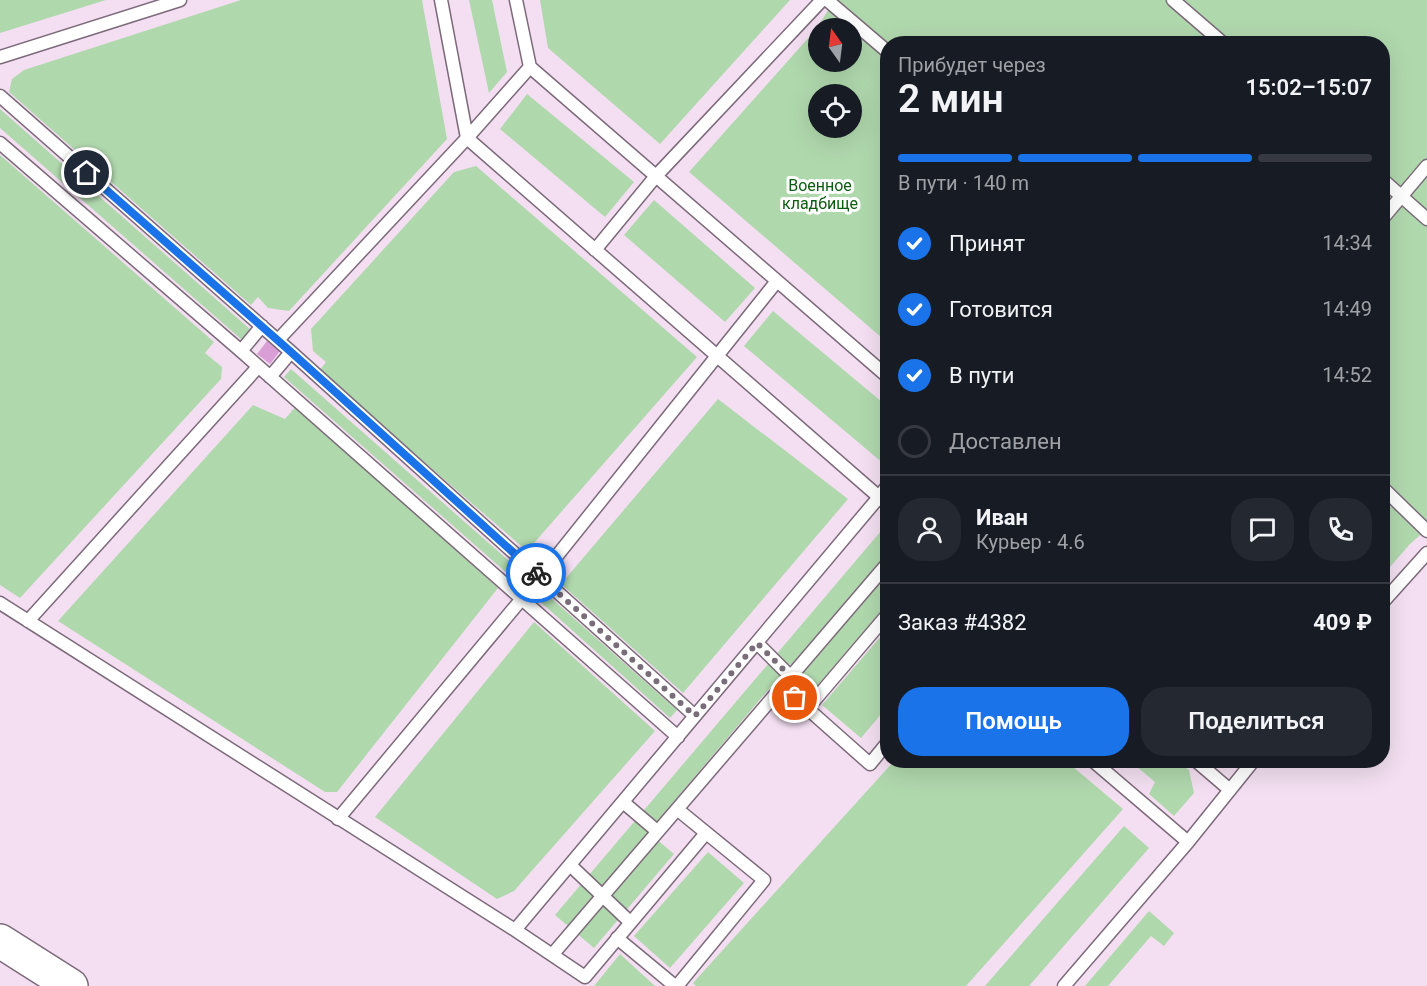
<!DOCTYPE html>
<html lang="ru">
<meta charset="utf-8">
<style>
:root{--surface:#171b24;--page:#242831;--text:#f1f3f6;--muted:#9ea1a6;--line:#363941;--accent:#1a73e8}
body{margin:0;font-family:Roboto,sans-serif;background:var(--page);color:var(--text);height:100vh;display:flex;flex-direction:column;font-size:22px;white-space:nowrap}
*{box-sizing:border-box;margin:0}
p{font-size:20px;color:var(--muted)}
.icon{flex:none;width:33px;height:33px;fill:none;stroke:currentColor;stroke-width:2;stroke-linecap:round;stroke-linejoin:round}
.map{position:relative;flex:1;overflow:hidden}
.details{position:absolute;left:880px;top:36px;width:510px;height:732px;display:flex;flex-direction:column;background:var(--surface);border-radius:24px;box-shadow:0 6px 24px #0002}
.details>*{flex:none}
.needle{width:39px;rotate:346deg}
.tools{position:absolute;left:808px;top:18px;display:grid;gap:12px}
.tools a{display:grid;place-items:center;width:54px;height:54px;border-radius:50%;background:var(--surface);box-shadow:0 6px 24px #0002;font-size:30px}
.pin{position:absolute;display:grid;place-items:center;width:51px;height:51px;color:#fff;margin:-26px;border:3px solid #fff;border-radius:50%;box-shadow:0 2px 6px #0007}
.courier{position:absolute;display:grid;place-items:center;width:60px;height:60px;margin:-30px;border:4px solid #1a73e8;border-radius:50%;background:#fff;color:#222;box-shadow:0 2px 8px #0007}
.headline em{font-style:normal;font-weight:600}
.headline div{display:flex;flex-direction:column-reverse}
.headline{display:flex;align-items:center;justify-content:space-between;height:102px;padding:0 18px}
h1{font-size:39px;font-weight:600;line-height:45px}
.bar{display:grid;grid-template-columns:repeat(4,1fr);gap:9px 6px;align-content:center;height:72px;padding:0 18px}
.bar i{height:8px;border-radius:4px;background:var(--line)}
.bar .selected{background:var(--accent)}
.bar p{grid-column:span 4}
.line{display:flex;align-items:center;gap:15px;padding:0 18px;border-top:2px solid var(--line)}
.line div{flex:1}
.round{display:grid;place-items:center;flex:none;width:63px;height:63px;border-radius:24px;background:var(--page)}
ol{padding:0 18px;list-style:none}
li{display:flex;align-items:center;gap:18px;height:66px}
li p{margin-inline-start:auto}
li .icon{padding:6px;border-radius:50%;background:var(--accent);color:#fff;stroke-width:4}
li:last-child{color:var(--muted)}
li i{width:33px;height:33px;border:3px solid var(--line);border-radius:50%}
.primary-button{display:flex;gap:12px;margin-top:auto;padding:12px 18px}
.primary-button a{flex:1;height:69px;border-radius:24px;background:var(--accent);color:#fff;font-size:24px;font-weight:600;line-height:69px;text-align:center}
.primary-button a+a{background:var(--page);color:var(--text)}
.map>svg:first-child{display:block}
.green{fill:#b0d8ad;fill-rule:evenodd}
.building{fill:#d99ed5}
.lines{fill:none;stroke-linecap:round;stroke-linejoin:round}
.service-casing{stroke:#7c6a7a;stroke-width:15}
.primary-casing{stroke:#7c6a7a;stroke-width:36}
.service{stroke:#fff;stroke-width:12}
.primary{stroke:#fff;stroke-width:33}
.done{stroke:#796d79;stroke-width:6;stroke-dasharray:0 10.8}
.route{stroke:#1a73e8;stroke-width:8}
.labels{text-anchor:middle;stroke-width:6;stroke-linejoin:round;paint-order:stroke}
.park-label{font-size:16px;fill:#0d5d10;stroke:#fff}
</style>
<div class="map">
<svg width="1427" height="986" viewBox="0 0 1427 986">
<rect width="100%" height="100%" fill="#f3dff1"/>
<path class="green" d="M0 0H106L0 33Z
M241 0H422L447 139 289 311 268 308 258 297 251 305 9 92 12 79 24 70Z
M469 0H492L507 72 489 93Z
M540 0H790L660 144 548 48Z
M834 0H1427V529L1410 544 1383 575V44H888V343L689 172 818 27ZM819 28H852V62H819ZM819 94H852V128H819Z
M527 94 634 182 605 217 500 129Z
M0 109 251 330 242 340 0 128Z
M0 155 214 342 205 353 222 367 221 379 20 598 0 585Z
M476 166 697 357 527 551 319 371 326 362 313 351 311 329 454 172Z
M654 200 755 288 725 322 624 235Z
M773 311 888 407V459L884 464 744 346Z
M291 369 516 567 509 575 284 377Z
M718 399 848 499 683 693 561 584Z
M253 405 285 419 296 406 498 588 337 792H325L58 621Z
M881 531 888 537V603L817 686 790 664 648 832 674 854 594 948 555 915Z
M542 590 677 710 670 718 535 597Z
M534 622 655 731 514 891 497 899 375 817Z
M888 628V706L861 738 822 705Z
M895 760 1066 761 1123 809 966 986H696L693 983Z
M1130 761H1177L1189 770 1194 793 1174 816 1149 794 1155 782Z
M1124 826 1149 848 1029 986H985Z
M708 852 744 883 670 968 634 936Z
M1149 911 1174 933 1164 946 1151 936 1108 986H1085Z
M620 954 655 986H594Z"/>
<path class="building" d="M267 341 280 351 270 364 257 354Z"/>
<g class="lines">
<defs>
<path id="service" d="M516 0 530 67 888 377
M827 0 888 52
M1173 0 1224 44
M0 57 180 0
M0 96 291 352 695 716
M0 143 241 351 678 737
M1383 180 1427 219
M1383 218 1427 166
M595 250 656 176 822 0
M278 340 467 138 530 67
M241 351 262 326
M270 377 291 352
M888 485 879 497 888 505
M1383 488 1427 531
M1383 602 1427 553
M0 603 515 930 879 497 467 138 441 0
M28 621 258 367
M757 643 791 677
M782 686 870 764 888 742
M807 709 888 614
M1092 760 1188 842
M1195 760 1230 790
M623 802 657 831
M338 819 540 577 777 281
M570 865 630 922
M515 930 585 977 706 833
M617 938 675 986
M552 955 888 563
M677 986 764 880 677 809
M1064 986 1188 842 1254 760"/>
<path id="primary" d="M0 941 71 986"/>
</defs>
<use href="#service" class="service-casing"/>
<use href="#primary" class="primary-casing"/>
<use href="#service" class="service"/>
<use href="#primary" class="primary"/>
</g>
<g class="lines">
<path class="done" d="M536 573 695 716 757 643 791 677 782 686 795 698"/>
<path class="route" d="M87 173 291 352 536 573"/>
</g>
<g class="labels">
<g class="park-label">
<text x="820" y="191">Военное<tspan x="820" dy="18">кладбище</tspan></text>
</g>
</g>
</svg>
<div class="tools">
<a><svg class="needle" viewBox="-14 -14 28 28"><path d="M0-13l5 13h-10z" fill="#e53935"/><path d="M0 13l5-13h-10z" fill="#9ea1a6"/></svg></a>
<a><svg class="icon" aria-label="locate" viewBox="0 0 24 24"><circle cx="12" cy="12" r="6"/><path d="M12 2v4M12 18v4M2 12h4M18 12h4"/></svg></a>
</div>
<div class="pin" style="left:795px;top:698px;background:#ea580c"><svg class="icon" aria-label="bag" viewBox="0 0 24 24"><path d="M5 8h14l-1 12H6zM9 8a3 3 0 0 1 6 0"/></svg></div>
<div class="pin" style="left:87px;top:173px;background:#1f2937"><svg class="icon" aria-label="home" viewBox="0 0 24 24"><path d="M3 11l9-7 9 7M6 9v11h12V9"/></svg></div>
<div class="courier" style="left:536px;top:573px"><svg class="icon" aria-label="bike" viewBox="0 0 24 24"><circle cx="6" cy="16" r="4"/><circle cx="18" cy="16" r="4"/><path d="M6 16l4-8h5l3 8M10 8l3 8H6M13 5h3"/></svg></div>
<section class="details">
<div class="headline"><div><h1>2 мин</h1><p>Прибудет через</p></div><em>15:02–15:07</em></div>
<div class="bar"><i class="selected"></i><i class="selected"></i><i class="selected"></i><i></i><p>В пути · 140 m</p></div>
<ol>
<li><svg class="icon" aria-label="check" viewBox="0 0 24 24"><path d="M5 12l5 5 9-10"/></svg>Принят<p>14:34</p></li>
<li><svg class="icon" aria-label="check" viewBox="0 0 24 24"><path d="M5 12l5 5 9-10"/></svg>Готовится<p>14:49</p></li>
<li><svg class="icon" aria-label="check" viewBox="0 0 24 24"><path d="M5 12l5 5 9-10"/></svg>В пути<p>14:52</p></li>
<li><i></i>Доставлен</li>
</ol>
<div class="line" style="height:108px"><a class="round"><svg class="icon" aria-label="person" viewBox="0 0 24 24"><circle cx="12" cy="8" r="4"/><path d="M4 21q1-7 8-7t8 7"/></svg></a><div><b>Иван</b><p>Курьер · 4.6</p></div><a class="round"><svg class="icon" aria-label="chat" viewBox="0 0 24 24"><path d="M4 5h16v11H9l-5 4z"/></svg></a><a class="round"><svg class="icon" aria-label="phone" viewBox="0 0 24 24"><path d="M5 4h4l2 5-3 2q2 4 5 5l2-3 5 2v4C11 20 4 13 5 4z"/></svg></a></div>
<div class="line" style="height:78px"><div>Заказ #4382</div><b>409 ₽</b></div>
<div class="primary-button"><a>Помощь</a><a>Поделиться</a></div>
</section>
</div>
